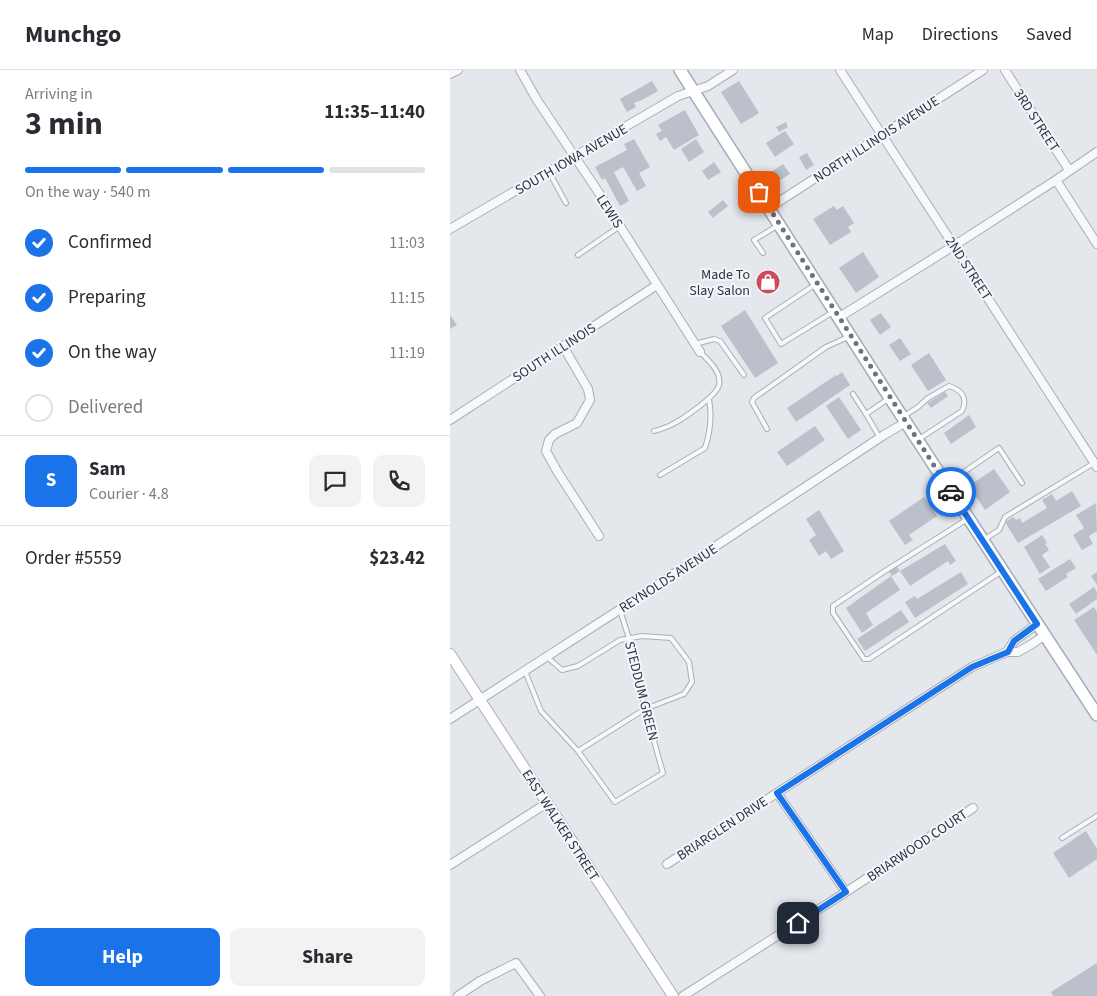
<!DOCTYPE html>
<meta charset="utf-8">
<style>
:root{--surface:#fff;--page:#f2f2f3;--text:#2b2b33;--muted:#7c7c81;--line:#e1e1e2;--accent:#1a73e8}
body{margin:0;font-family:"Source Sans 3",sans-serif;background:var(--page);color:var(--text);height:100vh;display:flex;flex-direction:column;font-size:19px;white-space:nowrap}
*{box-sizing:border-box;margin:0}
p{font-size:16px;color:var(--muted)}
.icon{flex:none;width:28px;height:28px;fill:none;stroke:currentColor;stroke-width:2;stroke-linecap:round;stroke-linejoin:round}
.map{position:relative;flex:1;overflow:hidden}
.panel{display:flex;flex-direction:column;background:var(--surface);width:450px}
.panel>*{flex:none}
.pin{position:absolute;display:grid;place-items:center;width:42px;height:42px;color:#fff;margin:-21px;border-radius:10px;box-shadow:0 2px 8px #0006}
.courier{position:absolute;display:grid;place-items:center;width:50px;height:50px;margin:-25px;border:4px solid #1a73e8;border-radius:50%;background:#fff;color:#222;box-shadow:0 1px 6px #0007}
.headline em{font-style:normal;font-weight:700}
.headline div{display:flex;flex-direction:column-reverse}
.headline{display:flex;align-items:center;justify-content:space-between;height:85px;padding:0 25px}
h1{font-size:32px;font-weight:700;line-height:38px}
.bar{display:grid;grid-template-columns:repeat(4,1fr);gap:8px 5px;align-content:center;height:60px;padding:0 25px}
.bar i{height:6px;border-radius:4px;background:var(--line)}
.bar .selected{background:var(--accent)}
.bar p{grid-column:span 4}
.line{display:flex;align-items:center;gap:12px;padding:0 25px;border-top:1px solid var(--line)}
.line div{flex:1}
.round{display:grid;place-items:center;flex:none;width:52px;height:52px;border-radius:10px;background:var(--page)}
ol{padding:0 25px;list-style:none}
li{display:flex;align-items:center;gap:15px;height:55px}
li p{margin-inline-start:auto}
li .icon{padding:5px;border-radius:50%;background:var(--accent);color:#fff;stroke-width:4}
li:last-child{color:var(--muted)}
li i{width:28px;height:28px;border:2px solid var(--line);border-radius:50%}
.button{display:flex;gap:10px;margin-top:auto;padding:10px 25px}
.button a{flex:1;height:58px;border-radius:10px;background:var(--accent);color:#fff;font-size:20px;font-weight:700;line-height:58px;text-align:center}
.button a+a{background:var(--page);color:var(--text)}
header{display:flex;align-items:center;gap:30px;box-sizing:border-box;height:70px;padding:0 25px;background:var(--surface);border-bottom:1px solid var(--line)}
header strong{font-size:24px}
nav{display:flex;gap:28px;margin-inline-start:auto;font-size:18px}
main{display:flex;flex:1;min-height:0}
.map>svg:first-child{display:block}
.building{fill:#bbc0ca}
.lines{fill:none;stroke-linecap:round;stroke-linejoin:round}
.lane-casing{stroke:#a9aeb7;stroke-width:6}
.street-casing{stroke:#a9aeb7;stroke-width:10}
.secondary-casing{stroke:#a9aeb7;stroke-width:12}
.primary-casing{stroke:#a3abb8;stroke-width:14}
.lane{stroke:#f7f8fa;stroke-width:4}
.street{stroke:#f7f8fa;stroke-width:8}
.secondary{stroke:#fff;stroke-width:10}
.primary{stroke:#fff;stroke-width:11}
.done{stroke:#6c737f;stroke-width:5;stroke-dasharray:0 9}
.route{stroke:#1a73e8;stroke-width:6}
.labels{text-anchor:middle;stroke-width:4;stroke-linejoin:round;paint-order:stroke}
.street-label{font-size:14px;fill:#2b3445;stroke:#f4f6f9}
.poi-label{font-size:14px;fill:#2b3445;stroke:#f4f6f9;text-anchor:end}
</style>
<header>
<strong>Munchgo</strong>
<nav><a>Map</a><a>Directions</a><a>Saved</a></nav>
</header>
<main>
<section class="panel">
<div class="headline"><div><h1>3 min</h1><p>Arriving in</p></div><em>11:35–11:40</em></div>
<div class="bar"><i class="selected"></i><i class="selected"></i><i class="selected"></i><i></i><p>On the way · 540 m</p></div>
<ol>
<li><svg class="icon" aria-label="check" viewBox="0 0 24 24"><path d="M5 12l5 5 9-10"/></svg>Confirmed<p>11:03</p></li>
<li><svg class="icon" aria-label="check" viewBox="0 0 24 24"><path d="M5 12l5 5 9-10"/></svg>Preparing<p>11:15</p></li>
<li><svg class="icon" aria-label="check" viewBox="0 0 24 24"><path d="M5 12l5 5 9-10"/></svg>On the way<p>11:19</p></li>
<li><i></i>Delivered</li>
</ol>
<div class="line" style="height:90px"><b class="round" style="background:var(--accent);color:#fff">S</b><div><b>Sam</b><p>Courier · 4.8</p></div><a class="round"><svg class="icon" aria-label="chat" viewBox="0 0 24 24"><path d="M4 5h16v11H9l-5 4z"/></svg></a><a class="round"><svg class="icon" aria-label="phone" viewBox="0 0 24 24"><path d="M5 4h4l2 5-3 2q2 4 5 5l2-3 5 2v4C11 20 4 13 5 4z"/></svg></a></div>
<div class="line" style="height:65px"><div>Order #5559</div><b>$23.42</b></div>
<div class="button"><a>Help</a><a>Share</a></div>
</section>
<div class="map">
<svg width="647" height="926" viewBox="0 0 647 926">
<rect width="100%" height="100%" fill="#e4e7ec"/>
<path class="building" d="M202 11 208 21 188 32V31L184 33 186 37 177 42 170 29Z
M289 11 309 43 291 54 271 22Z
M235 40 249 65 224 80 216 67 210 71 206 64 212 61 208 55Z
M336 52 338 57 329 62 326 57Z
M335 61 344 74 325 87 316 73Z
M184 69 200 97 189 103 196 116 187 121 173 97 164 102 179 131 170 136 155 108 152 110 145 97 177 80 174 74Z
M246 69 254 82 239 92 231 79Z
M357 83 364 95 356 100 349 87Z
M264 92 271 102 258 110 252 101Z
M333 94 340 104 327 112 321 102Z
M273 130 278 136 263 148 258 142Z
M384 136 387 140 393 136 404 153 398 157 401 162 380 175 363 149Z
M413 182 429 207 406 223 389 198Z
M325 202 331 210 318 220 312 212Z
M295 240 328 293 305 308 271 256Z
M431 243 441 257 430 265 420 250Z
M0 245 7 255 0 259Z
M450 268 461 284 450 291 439 275Z
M479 283 496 310 478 321 461 295Z
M392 302 400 315 346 352 337 338 386 305 387 306Z
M495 322 498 326 481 338 477 333Z
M389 327 411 360 398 369 376 336Z
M519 345 526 357 501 374 494 363Z
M365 356 375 370 337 396 327 382Z
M544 399 560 422 535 440 519 416Z
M622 421 631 436 568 473 555 452 563 447 566 450 570 448 572 453 597 438 592 430 602 424 606 431Z
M474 427 487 446 459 465 463 470 455 475 439 451Z
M646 433 647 461 639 466 643 474 632 480 623 465 634 458 626 445Z
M369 440 394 481 381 489 376 481 369 486 359 470 366 465 356 449Z
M592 465 597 473 595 474 599 480 592 485 600 497 590 504 574 477Z
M495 474 506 491 500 495 498 491 460 516 450 501Z
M620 489 626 498 616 504 618 507 596 521 588 509Z
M445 494 450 501 442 506 437 499Z
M511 502 518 514 465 548 455 532 465 526 467 529Z
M647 502V515L641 506Z
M441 506 450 520 416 543 423 555 412 563 396 538Z
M644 517 647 522V529L626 544 619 534Z
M644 537 647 542V585L624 550Z
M451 540 459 552 415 581 407 569Z
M636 761 647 779V789L619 808 603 783Z
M647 893V926H603L601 922Z"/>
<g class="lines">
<defs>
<path id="lane" d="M99 102 116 133
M313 183 304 170 327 156
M128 185 170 156
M366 214 315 248 331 274 383 242
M245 274 264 269 270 271 294 305
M403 324 416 344 438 329
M416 344 430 368
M454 346 468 337 478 328 499 316C512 320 518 328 512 341L469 369
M317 359 302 332 304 328 376 277 398 267
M204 361C209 360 214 358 219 356 230 351 266 327 269 315 272 302 258 290 250 282
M210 405 255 378C260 363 262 345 259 329
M498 413 549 378 572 413
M516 450 435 501 383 536V543L414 589H419L552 501
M535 469 549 460 555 447 644 393
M97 587 112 600 128 596 170 570 192 566 221 568 239 592 242 612 234 624 195 639 128 681
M75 601 91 641 128 681 165 732 213 703 195 639 181 575 170 540
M612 768 647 746"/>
<path id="street" d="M70 0 87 30 147 120 250 282
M390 0 647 397
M555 0 619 100
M0 4 8 0
M606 110 647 174
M319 138 533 0
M0 159 228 26 258 16 283 0
M388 248 505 175 606 110 647 82
M113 276 138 319 140 330 127 353 105 364 99 370 96 381 107 401 149 466
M0 350 207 215
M557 582 564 571 587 554
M0 649 169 540 434 365 456 352
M327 723 396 822
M217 794 522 597 557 582H568L582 574 595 565
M0 795 97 733
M8 926 30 911 66 893 90 926
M233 926 396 822 523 738"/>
<path id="secondary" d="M0 584 223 926"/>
<path id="primary" d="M230 0 440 328 647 645"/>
</defs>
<use href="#lane" class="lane-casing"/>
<use href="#street" class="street-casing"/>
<use href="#secondary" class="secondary-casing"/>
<use href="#primary" class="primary-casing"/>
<use href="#lane" class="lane"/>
<use href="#street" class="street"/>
<use href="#secondary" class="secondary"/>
<use href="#primary" class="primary"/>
</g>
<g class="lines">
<path class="done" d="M309 122 501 422"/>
<path class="route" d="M348 853 396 822 327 723 522 597 558 582 564 571 587 554 501 422"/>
</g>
<defs>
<symbol id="shop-disc" viewBox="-11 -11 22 22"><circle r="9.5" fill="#d1495b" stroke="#f4f6f9"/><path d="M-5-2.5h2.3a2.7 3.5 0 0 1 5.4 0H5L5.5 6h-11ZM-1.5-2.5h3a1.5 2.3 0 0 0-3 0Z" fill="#fff"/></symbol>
</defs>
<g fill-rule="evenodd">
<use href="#shop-disc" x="304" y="198" width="28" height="28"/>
</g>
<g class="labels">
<g class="street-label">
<text transform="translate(587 50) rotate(57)" y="5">3RD STREET</text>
<text transform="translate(426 69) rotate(-33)" y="5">NORTH ILLINOIS AVENUE</text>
<text transform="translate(121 89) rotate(-30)" y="5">SOUTH IOWA AVENUE</text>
<text transform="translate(160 141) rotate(57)" y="5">LEWIS</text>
<text transform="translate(519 198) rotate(57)" y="5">2ND STREET</text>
<text transform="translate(104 282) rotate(-33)" y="5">SOUTH ILLINOIS</text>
<text transform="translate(218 508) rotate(-33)" y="5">REYNOLDS AVENUE</text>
<text transform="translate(192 621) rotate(76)" y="5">STEDDUM GREEN</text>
<text transform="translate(111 755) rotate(57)" y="5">EAST WALKER STREET</text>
<text transform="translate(272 758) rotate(-33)" y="5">BRIARGLEN DRIVE</text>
<text transform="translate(467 775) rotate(-34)" y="5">BRIARWOOD COURT</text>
</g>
<g class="poi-label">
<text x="300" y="209">Made To<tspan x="300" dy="16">Slay Salon</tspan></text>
</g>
</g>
</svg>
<div class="pin" style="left:309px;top:122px;background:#ea580c"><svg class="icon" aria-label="bag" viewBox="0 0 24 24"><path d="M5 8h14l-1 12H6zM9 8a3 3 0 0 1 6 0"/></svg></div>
<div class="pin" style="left:348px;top:853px;background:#1f2937"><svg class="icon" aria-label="home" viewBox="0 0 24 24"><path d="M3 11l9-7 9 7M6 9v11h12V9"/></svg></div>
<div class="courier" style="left:501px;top:422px"><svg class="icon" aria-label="car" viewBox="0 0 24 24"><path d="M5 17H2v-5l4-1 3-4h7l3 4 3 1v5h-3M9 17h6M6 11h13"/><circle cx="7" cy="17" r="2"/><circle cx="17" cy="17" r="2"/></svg></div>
</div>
</main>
